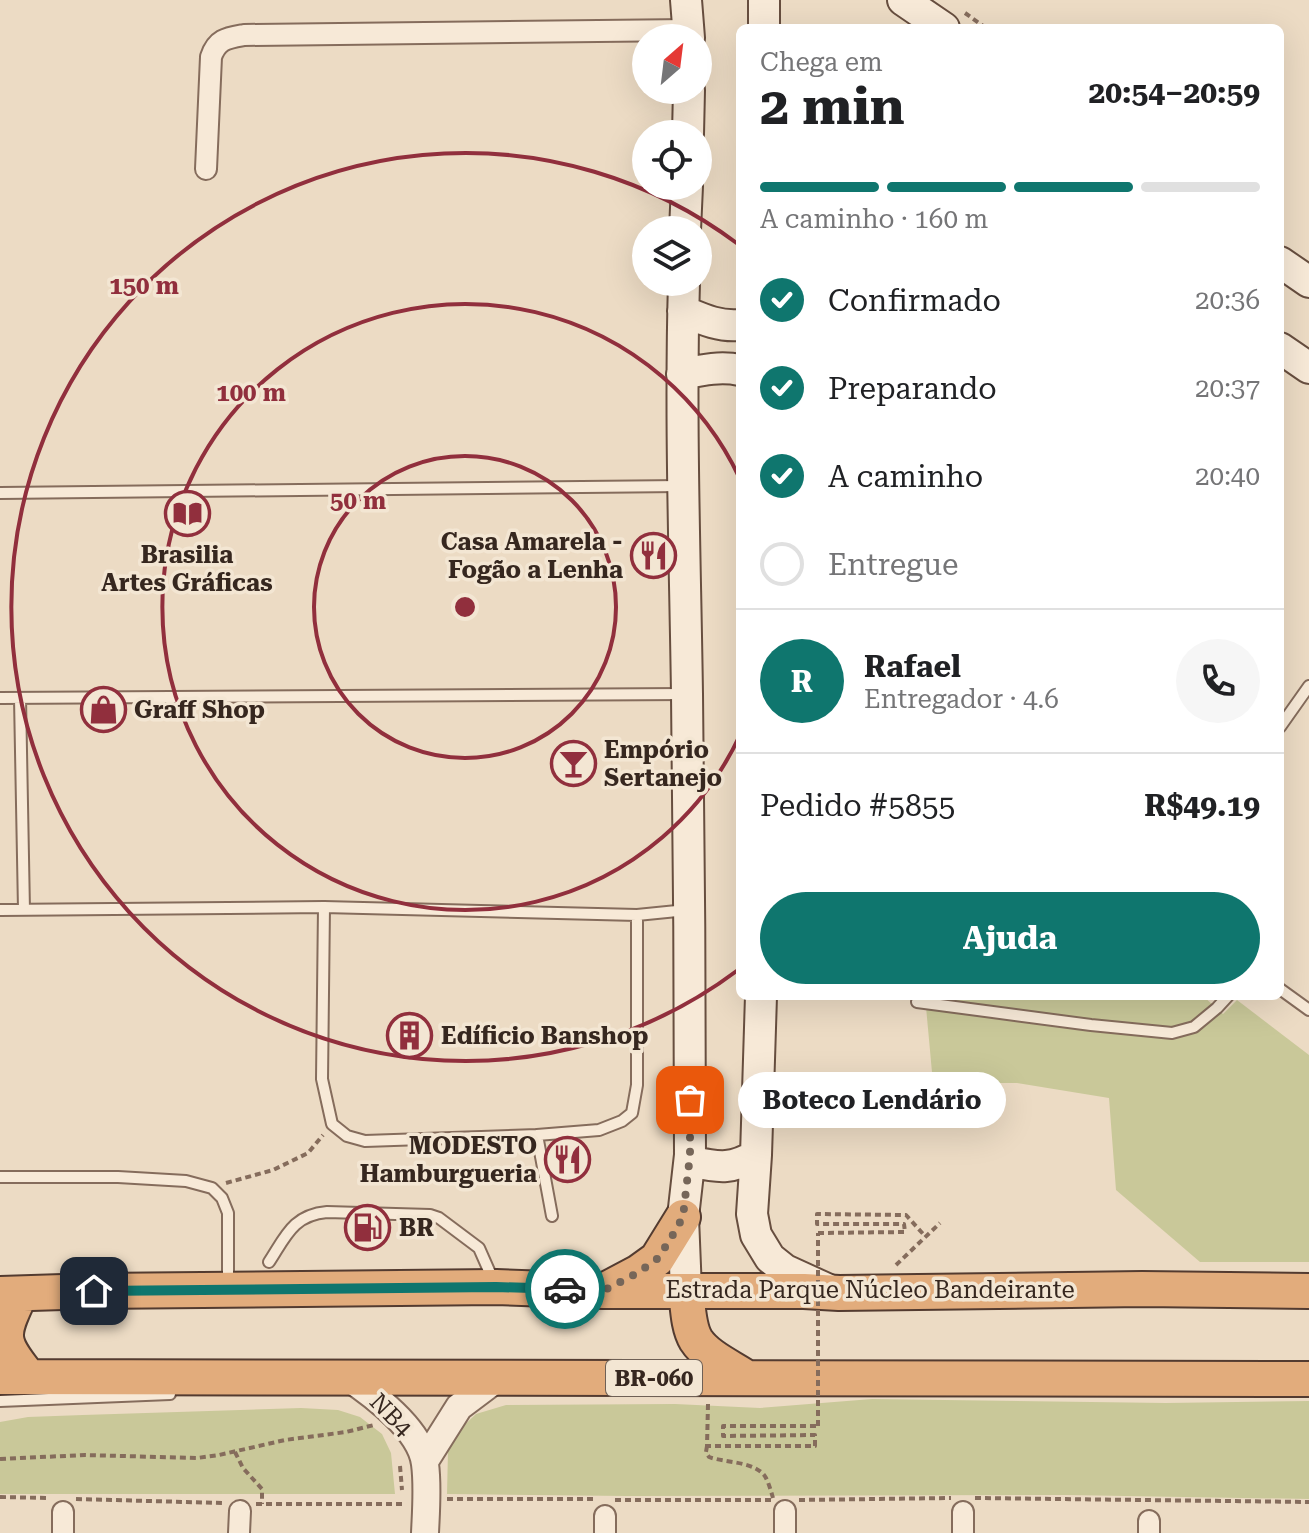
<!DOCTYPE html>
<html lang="pt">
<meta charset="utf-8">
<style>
:root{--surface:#fff;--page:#f6f6f6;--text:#202124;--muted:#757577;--line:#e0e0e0;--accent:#0f766e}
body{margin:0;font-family:"Roboto Serif",serif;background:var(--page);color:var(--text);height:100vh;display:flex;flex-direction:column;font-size:30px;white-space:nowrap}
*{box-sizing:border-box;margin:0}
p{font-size:26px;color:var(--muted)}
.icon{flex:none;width:44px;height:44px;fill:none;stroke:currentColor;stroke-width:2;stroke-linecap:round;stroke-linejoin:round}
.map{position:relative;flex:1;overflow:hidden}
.panel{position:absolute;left:736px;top:24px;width:548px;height:976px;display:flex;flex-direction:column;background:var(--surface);border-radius:12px;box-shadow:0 8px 32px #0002}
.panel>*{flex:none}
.needle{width:52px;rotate:28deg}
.buttons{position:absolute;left:632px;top:24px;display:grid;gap:16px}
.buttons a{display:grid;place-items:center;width:80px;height:80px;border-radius:50%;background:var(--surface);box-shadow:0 8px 32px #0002;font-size:40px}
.pin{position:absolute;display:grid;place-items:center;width:68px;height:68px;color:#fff;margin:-34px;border-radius:16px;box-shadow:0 4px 12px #0006}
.courier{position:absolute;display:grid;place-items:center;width:80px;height:80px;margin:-40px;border:6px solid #0f766e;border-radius:50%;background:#fff;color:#222;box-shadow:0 2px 10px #0007}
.bubble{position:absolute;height:56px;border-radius:28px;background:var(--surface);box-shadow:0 8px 32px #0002;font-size:26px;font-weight:700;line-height:56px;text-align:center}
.head em{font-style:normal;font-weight:700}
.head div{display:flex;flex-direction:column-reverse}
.head{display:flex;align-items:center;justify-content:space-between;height:136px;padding:0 24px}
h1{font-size:52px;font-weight:700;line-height:60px}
.bar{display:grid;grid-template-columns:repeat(4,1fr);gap:12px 8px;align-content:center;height:96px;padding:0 24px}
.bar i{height:10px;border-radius:6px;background:var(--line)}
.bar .on{background:var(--accent)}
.bar p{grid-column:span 4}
.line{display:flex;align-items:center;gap:20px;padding:0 24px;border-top:2px solid var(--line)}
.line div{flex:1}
.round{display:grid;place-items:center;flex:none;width:84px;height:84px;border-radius:42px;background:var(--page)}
ol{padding:0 24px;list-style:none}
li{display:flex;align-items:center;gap:24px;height:88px}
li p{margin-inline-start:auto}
li .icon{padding:8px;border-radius:50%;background:var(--accent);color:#fff;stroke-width:4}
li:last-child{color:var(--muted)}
li i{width:44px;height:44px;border:4px solid var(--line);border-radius:50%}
.button{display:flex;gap:16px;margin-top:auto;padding:16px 24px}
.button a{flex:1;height:92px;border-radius:48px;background:var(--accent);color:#fff;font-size:32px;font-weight:700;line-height:92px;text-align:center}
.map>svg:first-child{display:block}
.green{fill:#c9c899}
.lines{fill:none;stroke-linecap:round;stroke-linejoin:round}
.service-casing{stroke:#856c5c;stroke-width:14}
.minor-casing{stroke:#856c5c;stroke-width:24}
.tertiary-casing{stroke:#856c5c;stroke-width:30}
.secondary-casing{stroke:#674e3f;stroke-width:34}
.trunk-casing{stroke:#533b30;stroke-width:38}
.path{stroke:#856c5c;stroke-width:4;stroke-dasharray:6 4;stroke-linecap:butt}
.service{stroke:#f7e9d7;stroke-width:10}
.minor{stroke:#f7e9d7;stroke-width:20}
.tertiary{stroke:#f7e9d7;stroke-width:26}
.secondary{stroke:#f7e9d7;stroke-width:30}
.trunk{stroke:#e2ac7c;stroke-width:34}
.path-bridge{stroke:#856c5c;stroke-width:4;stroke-dasharray:6 4;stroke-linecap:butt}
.done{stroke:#766659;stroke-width:8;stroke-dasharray:0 14.4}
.route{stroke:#0f766e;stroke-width:10}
.ring{fill:none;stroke:#912f3d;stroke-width:4}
.labels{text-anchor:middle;stroke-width:7;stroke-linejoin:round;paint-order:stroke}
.shield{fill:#f3e6d3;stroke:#6f6055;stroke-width:2}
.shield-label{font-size:22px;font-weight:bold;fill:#36271f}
.poi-label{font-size:24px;font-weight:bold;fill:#36271f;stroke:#f3e6d3;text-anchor:start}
.street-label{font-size:24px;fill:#36271f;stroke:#f3e6d3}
.centre{fill:#912f3d;stroke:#f3e6d3;stroke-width:4}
.ring-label{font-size:24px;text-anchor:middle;font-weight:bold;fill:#912f3d;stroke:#f3e6d3;stroke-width:7;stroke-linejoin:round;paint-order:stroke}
</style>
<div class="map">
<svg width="1309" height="1533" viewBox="0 0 1309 1533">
<rect width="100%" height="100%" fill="#ecdbc4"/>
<path class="green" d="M925 996H1203L1223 1014 1237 1000 1309 1055V1262H1200L1116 1190 1109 1098 1017 1083H933Z
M872 1399 1166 1403 1309 1401V1499L1067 1495 627 1496 447 1494 448 1451 457 1432 476 1414 506 1405 675 1404 760 1408Z
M301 1408 338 1410 360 1417 382 1434 391 1453 395 1494H0V1422L28 1417 83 1415Z"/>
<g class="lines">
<defs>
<path id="service" d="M0 493 681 486
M0 698 686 694
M20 698 24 910
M1280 727 1309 686
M324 907 322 1079 332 1124 347 1136 365 1141 537 1135 599 1130 622 1121 632 1113 637 1085V915
M0 910 324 907 637 915 687 910
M1280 989 1309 1010
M917 1002 1091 1025 1172 1033 1194 1027 1217 1008 1228 996
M537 1135 552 1216
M0 1177H118L186 1181 212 1188 222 1198 228 1213V1283
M269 1262C286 1236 293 1215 327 1212L430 1215 439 1218 479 1248 494 1282
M0 1401 170 1394"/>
<path id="minor" d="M206 169 211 57C217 39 227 38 244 35L688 30
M963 1512V1533
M605 1516V1533
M1149 1521V1533
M63 1533V1512
M239 1533 240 1511
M785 1533V1511"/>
<path id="tertiary" d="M347 1377C374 1395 421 1430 425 1464 428 1486 426 1510 425 1533
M425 1461 459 1407 499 1377"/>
<path id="secondary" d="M686 0 689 38
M764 0V28
M903 0 944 28
M688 134 689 90
M685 230 687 186
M1280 262 1309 282
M684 282C680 419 685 557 687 694 689 848 690 1001 690 1155L683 1217 686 1291
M683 311C702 319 719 327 740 325
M1280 348 1309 368
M682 374C702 370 720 366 740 370
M761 996 756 1155 752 1214 756 1235 770 1258 785 1270 829 1290
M690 1155 694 1162C720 1168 733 1169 756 1155"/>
<path id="trunk" d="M607 1289 639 1272 657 1259 683 1217
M686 1291C688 1306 688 1327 696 1340 707 1357 731 1367 747 1378
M0 1294 94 1291 496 1287 603 1291H804L839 1293 1142 1289 1309 1291
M20 1295C0 1336 0 1341 29 1377
M0 1377 1309 1379"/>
</defs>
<use href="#service" class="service-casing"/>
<use href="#minor" class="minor-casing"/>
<use href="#tertiary" class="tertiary-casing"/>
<use href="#secondary" class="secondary-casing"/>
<use href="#trunk" class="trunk-casing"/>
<path class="path" d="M965 13 986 28
M226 1183 273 1170 308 1153 323 1135
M818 1233 905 1232 904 1224H817V1214L906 1215 925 1236
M896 1265 940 1223
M708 1404 707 1446H815V1435L723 1436V1426H818
M707 1446 706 1452 709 1457C725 1463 757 1461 766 1478 769 1484 771 1491 773 1498
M235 1452 243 1468 262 1489V1504
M0 1459 85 1455 197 1458 219 1455 285 1440 346 1432 374 1425
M400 1466 402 1490
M0 1497 48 1498
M975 1498 1309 1502
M76 1499 223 1503
M447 1499H595
M615 1500H771
M799 1500 951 1498
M256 1504H403"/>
<use href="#service" class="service"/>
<use href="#minor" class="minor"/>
<use href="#tertiary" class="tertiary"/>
<use href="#secondary" class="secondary"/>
<use href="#trunk" class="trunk"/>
<path class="path-bridge" d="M818 1426V1233"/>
</g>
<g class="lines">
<path class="done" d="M565 1289 603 1291 639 1272 657 1259 670 1240 683 1217 690 1155V1100"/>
<path class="route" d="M94 1291 496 1287 565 1289"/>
</g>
<g class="ring">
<circle cx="465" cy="607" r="151"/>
<path d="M740 735A303 303 0 1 1 740 479"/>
<path d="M738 970A454 454 0 1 1 738 244"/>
</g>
<defs>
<symbol id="library-ring" viewBox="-11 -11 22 22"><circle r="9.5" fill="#f3e6d3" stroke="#912f3d" stroke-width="1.5"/><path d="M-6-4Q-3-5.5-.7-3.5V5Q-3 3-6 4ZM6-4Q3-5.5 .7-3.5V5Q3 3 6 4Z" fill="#912f3d"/></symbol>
<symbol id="restaurant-ring" viewBox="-11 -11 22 22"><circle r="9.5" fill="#f3e6d3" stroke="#912f3d" stroke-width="1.5"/><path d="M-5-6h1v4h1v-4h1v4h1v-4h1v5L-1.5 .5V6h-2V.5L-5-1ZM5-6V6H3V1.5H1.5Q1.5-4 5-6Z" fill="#912f3d"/></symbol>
<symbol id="shop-ring" viewBox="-11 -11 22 22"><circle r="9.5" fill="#f3e6d3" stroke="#912f3d" stroke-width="1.5"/><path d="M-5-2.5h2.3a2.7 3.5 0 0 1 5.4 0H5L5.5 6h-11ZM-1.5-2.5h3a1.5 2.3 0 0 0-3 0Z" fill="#912f3d"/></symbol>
<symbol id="bar-ring" viewBox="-11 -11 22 22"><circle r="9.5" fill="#f3e6d3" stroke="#912f3d" stroke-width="1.5"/><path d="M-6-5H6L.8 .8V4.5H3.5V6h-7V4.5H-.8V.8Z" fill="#912f3d"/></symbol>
<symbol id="building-ring" viewBox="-11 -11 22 22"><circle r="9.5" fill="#f3e6d3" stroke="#912f3d" stroke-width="1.5"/><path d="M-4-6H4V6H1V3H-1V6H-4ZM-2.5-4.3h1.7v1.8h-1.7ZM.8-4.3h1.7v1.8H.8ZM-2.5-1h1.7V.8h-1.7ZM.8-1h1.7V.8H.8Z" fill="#912f3d"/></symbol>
<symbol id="fuel-ring" viewBox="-11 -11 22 22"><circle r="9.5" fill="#f3e6d3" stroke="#912f3d" stroke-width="1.5"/><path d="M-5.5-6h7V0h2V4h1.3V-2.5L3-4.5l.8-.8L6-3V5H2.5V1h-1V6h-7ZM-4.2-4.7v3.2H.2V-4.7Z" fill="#912f3d"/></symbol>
</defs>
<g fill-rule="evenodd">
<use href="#library-ring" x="162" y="488" width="51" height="51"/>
<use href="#restaurant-ring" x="628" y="530" width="51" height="51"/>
<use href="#shop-ring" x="78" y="684" width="51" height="51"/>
<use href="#bar-ring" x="548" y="738" width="51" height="51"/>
<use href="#building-ring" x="384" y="1010" width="51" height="51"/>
<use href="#restaurant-ring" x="542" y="1134" width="51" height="51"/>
<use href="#fuel-ring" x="342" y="1202" width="51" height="51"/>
</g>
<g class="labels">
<rect class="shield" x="606" y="1360" width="96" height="36" rx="6"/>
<g class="shield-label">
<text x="654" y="1386">BR-060</text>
</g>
<g class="poi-label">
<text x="623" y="550" text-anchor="end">Casa Amarela -<tspan x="623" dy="28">Fogão a Lenha</tspan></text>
<text x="187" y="563" text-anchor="middle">Brasilia<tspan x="187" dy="28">Artes Gráficas</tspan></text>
<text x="134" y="718">Graff Shop</text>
<text x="604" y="758">Empório<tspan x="604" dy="28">Sertanejo</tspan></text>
<text x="441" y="1044">Edíficio Banshop</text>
<text x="537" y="1154" text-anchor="end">MODESTO<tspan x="537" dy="28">Hamburgueria</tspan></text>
<text x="399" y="1236">BR</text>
</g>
<g class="street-label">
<text x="870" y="1298">Estrada Parque Núcleo Bandeirante</text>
<text transform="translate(391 1415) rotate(46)" y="8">NB4</text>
</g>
</g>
<circle cx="465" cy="607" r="12" class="centre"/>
<g class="ring-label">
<text x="144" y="294">150 m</text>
<text x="251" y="401">100 m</text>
<text x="358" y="509">50 m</text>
</g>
</svg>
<div class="buttons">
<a><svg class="needle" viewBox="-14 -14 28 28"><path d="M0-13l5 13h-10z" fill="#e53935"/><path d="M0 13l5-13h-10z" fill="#757577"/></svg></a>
<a><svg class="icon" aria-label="locate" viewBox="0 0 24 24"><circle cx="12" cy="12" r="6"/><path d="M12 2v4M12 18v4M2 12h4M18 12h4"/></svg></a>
<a><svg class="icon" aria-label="layers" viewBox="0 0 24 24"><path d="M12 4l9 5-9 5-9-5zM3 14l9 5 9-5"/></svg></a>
</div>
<div class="pin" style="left:690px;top:1100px;background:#ea580c"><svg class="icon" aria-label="bag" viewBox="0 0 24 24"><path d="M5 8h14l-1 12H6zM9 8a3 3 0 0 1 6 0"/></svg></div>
<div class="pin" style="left:94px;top:1291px;background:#1f2937"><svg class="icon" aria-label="home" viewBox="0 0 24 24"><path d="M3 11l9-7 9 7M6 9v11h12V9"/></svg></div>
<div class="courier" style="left:565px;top:1289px"><svg class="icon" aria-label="car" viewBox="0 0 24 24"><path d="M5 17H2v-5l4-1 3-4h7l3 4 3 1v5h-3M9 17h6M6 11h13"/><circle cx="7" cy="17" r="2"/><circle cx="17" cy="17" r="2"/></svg></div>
<div class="bubble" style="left:738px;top:1072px;width:268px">Boteco Lendário</div>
<section class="panel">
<div class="head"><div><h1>2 min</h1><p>Chega em</p></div><em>20:54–20:59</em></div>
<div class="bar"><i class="on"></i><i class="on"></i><i class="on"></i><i></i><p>A caminho · 160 m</p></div>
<ol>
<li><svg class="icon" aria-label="check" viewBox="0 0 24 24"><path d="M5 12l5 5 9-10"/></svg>Confirmado<p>20:36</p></li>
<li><svg class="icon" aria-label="check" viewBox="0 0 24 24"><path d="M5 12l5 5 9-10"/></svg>Preparando<p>20:37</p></li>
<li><svg class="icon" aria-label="check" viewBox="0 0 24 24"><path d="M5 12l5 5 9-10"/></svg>A caminho<p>20:40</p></li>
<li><i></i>Entregue</li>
</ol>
<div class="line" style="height:144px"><b class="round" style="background:var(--accent);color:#fff">R</b><div><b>Rafael</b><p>Entregador · 4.6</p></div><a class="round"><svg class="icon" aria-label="phone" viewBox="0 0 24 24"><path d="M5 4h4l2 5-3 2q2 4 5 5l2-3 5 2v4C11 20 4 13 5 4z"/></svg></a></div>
<div class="line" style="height:104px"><div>Pedido #5855</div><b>R$49.19</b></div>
<div class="button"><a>Ajuda</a></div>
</section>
</div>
